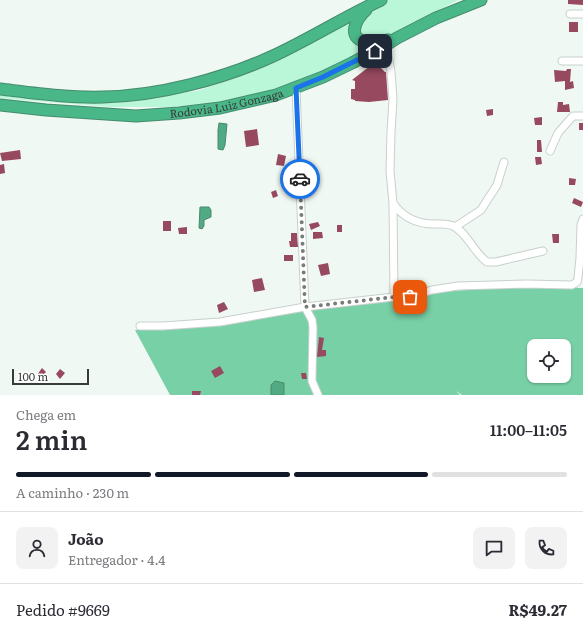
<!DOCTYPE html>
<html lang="pt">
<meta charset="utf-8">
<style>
:root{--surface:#fff;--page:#f2f2f3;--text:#2b2b33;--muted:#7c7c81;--line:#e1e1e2;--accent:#111827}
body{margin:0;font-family:Literata,serif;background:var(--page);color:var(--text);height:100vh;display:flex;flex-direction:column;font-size:15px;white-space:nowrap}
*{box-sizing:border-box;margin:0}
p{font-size:13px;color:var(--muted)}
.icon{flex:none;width:22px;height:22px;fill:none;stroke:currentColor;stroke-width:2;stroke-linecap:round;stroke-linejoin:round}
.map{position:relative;height:395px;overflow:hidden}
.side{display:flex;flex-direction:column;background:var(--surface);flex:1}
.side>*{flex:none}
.controls{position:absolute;left:527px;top:339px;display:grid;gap:8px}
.controls a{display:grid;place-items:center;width:44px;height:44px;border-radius:8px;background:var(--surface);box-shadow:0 1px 3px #0004;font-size:20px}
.scale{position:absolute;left:12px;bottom:10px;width:77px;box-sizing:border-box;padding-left:4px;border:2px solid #383b39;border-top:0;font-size:11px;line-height:14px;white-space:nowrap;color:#383b39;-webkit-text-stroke:3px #fff;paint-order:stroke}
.pin{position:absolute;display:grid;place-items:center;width:34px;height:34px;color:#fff;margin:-17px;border-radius:8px;box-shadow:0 2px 6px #0006}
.courier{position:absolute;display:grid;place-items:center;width:40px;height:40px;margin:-20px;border:3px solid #1a73e8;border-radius:50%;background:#fff;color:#222;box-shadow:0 1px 5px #0007}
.headline em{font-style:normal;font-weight:600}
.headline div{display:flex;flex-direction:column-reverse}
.headline{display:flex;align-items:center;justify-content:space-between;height:68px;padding:0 16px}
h1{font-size:26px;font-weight:600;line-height:30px}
.bar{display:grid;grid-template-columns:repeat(4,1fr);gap:6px 4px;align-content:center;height:48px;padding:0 16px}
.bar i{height:5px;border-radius:3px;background:var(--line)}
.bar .current{background:var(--accent)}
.bar p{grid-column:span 4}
.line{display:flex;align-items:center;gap:10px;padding:0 16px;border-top:1px solid var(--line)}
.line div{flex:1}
.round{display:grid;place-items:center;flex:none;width:42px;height:42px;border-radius:8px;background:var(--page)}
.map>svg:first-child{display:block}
.green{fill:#baf6d8}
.forest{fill:#78d0a7;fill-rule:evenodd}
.water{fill:#51aa83;stroke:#4a896d}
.building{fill:#974a5f}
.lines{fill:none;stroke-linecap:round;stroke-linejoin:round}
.minor-casing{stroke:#c8d0cc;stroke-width:9}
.highway-casing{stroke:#448c6d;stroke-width:13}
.minor{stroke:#fff;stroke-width:7}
.highway{stroke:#4ab789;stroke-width:11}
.done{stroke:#787d7a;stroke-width:4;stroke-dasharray:0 7.2}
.route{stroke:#1a73e8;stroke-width:5}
.labels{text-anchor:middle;stroke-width:4;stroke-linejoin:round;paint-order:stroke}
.street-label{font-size:11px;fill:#383b39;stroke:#fff}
</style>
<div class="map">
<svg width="583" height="395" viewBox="0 0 583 395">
<rect width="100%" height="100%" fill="#eff8f3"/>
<path class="green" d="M387 0H458L386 38 365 37 360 34 358 28 361 21 376 6Z
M352 19C346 38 353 42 369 49L303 81 218 104 167 107H111L0 98V93L124 99 197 91 230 80 282 58Z"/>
<path class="forest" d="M511 286 583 288V395H462L456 391 460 395H170L135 330 226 325 287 313 420 294ZM534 346H564V376H534Z"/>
<path class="water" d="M219 123 227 124 225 145 223 150 218 149V130Z
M200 207H209L211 210V217L204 220V226L202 229 199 228Z
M275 381 284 383V395H271V385Z"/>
<path class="building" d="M568 0H583V5L568 4Z
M569 22H578V32H569Z
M375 62 385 72H386L388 100 369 102 355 101V100L351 99V89H355V81L352 80Z
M567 69H571L570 82 573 81 574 88 565 90V81L555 82 554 70 566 71Z
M558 102H563V105L569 104 570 112H557Z
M493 109V115L487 116 486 110Z
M542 117V125H535L534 118Z
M579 123H583V130H579Z
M257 129 259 145 246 147 244 131Z
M537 140H541L542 152H537Z
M20 150 21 159 2 161 0 153Z
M278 154 286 156 284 166 276 165Z
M535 157H541L542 164 536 165Z
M4 164 5 173 0 174V165Z
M569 178 576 179 575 185H569Z
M276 190 278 196 273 198 271 192Z
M574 198 583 202 581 207 572 203Z
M163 221H171V231H163Z
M318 222 320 226 311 230 309 224Z
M337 225H342V232H337Z
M187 227V234H179L178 228Z
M313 232H322L323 238 313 239Z
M291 233H297L298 247H290L289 241H291Z
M552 234H559V243H553Z
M284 255H293V261H284Z
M328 263 330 274 321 276 318 265Z
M262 278 265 290 254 292 252 280Z
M224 302 228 309 219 313 217 305Z
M319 337 324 338 322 350H326V356L317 357Z
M220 366 224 373 215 378 211 371Z
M42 368 46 372 41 378 37 375Z
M60 369 65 373 60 379 56 374Z
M301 373H306L307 379H302Z
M192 391H201L200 395H192Z"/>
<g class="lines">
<defs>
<path id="minor" d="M570 14H583
M386 45 391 72 393 99 391 132 390 171 393 203 394 297
M562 61H583
M296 88 305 307 312 320 313 327 312 381 318 395
M550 151 558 133 573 116H583
M393 203C403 218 417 224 435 224 441 224 448 223 453 226 467 232 474 253 487 262H496L543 251
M455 227 481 210 497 185 504 162
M140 326H163L220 322 305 307 394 297H410L432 290 458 286 526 284 572 285 577 282 578 278 580 258 581 225 583 219"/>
<g id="highway">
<path d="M366 10C356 19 346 38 366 42 373 44 381 41 388 40"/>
<path d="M0 89C34 93 69 98 103 97 158 96 223 79 273 56 310 39 344 17 381 0"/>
<path id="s1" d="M0 105 46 110 136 116 179 113 220 108 276 95 323 77 352 63 386 45 397 38 436 18 481 0"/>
</g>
</defs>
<use href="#minor" class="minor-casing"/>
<use href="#highway" class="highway-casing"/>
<use href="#minor" class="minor"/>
<use href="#highway" class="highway"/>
</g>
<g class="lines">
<path class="done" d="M300 179 305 307 394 297H410"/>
<path class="route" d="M300 179 296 88 323 77 375 51"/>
</g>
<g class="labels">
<g class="street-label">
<text dy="4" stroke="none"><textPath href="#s1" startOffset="228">Rodovia Luiz Gonzaga</textPath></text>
</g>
</g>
</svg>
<div class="controls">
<a><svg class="icon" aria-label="locate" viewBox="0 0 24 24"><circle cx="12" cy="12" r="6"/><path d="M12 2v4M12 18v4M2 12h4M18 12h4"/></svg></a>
</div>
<div class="scale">100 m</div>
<div class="pin" style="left:410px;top:297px;background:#ea580c"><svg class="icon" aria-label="bag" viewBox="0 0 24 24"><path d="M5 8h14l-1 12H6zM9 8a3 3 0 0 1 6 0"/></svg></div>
<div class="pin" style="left:375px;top:51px;background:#1f2937"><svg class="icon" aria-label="home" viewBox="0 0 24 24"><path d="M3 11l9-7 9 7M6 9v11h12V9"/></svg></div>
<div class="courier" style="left:300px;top:179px"><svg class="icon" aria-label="car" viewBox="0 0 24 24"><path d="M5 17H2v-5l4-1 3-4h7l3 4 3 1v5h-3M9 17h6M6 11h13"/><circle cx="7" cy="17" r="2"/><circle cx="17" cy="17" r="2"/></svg></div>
</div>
<section class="side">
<div class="headline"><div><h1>2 min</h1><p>Chega em</p></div><em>11:00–11:05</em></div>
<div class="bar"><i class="current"></i><i class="current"></i><i class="current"></i><i></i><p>A caminho · 230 m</p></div>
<div class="line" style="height:72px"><a class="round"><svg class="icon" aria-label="person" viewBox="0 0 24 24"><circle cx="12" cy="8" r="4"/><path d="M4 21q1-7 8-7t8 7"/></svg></a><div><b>João</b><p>Entregador · 4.4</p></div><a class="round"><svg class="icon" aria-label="chat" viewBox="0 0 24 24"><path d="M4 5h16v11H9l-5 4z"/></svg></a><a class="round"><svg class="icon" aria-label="phone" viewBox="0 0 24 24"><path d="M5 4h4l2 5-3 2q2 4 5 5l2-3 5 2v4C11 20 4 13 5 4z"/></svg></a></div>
<div class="line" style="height:52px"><div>Pedido #9669</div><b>R$49.27</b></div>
</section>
